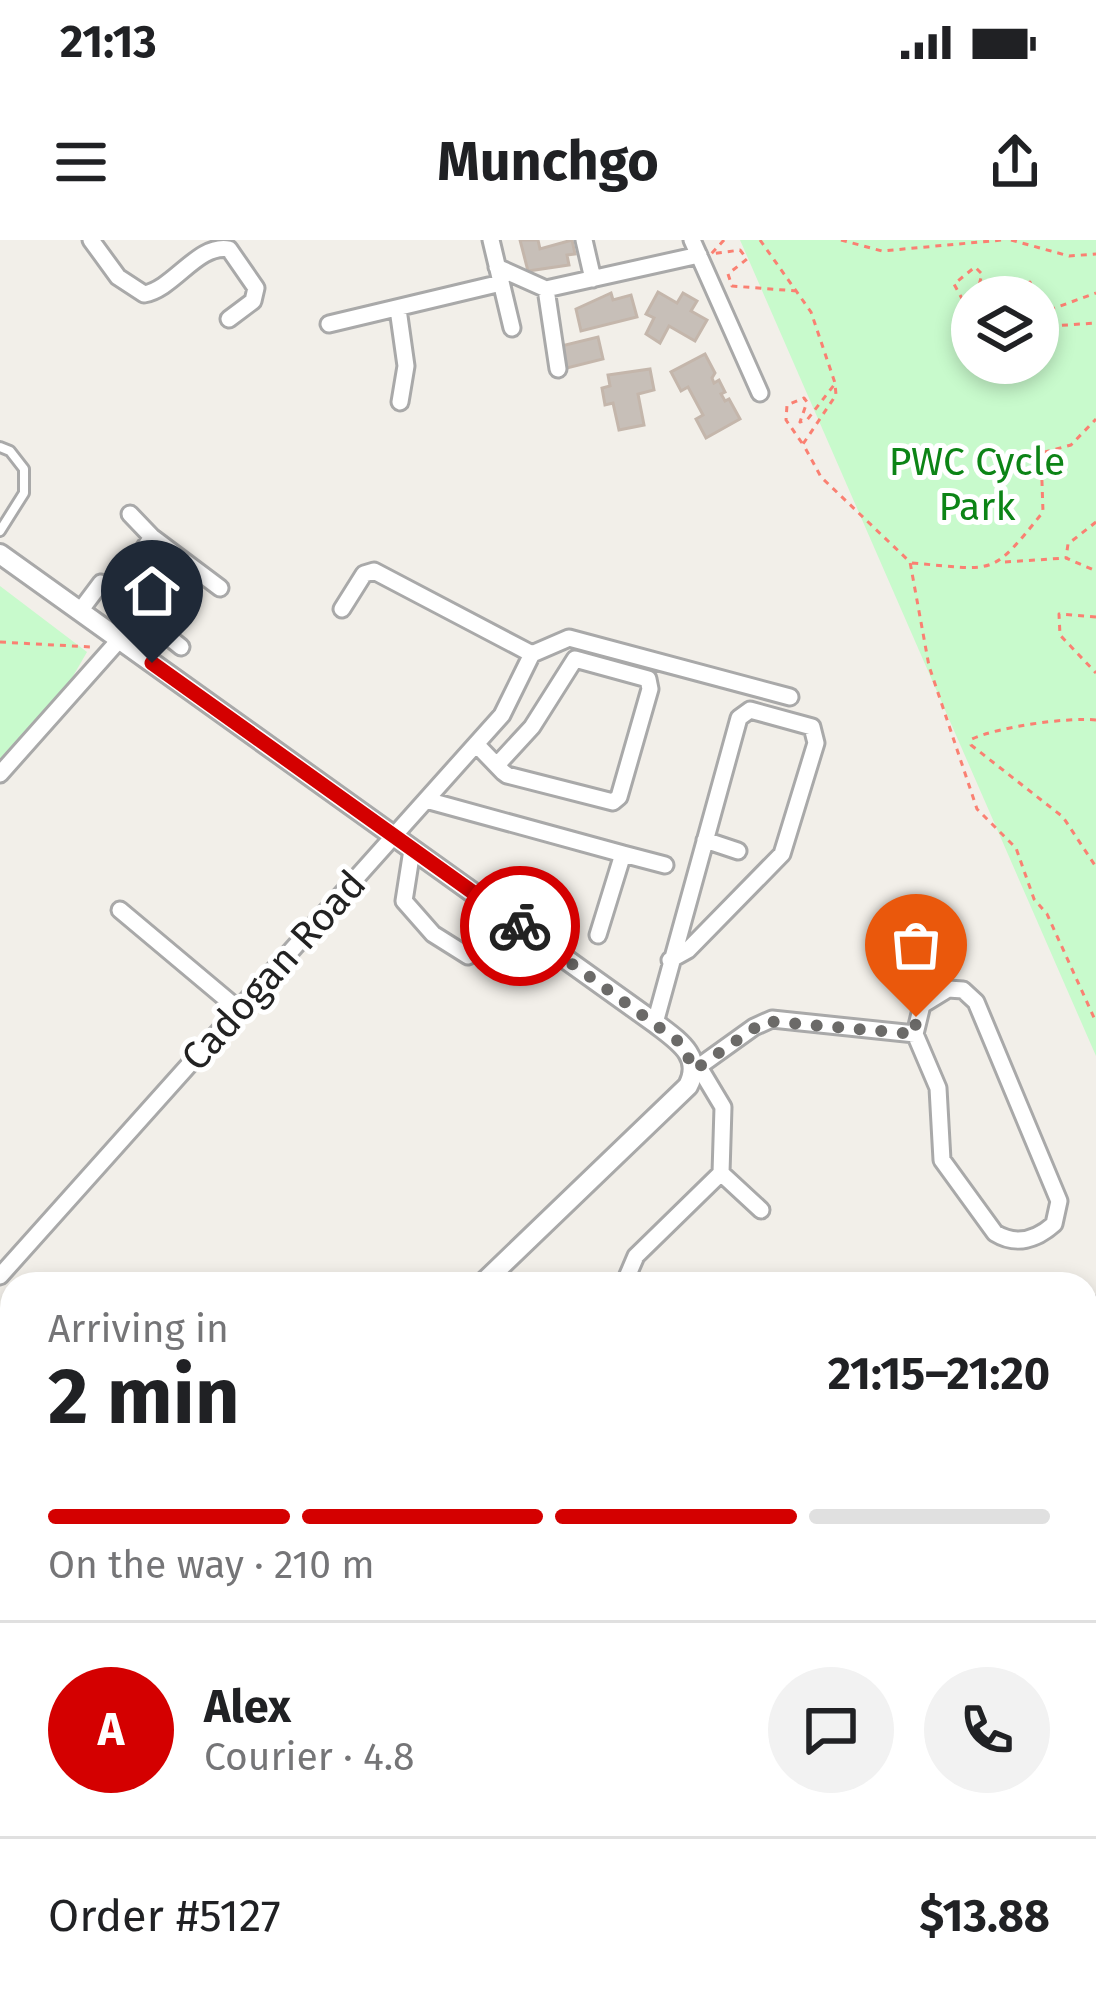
<!DOCTYPE html>
<meta charset="utf-8">
<style>
:root{--surface:#fff;--page:#f2f2f2;--text:#202124;--muted:#757577;--line:#e0e0e0;--accent:#d40000}
body{margin:0;font-family:"Fira Sans",sans-serif;background:var(--page);color:var(--text);height:100vh;display:flex;flex-direction:column;font-size:45px;white-space:nowrap}
*{box-sizing:border-box;margin:0}
p{font-size:39px;color:var(--muted)}
.icon{flex:none;width:66px;height:66px;fill:none;stroke:currentColor;stroke-width:2;stroke-linecap:round;stroke-linejoin:round}
.map{position:relative;flex:1;overflow:hidden}
.drawer{position:absolute;left:0px;top:1032px;width:1098px;height:744px;display:flex;flex-direction:column;background:var(--surface);border-radius:36px 36px 0 0;box-shadow:0 6px 18px #0003}
.drawer>*{flex:none}
.tools{position:absolute;left:951px;top:36px;display:grid;gap:24px}
.tools a{display:grid;place-items:center;width:108px;height:108px;border-radius:50%;background:var(--surface);box-shadow:0 6px 18px #0003;font-size:60px}
.pin{position:absolute;display:grid;place-items:center;width:102px;height:102px;color:#fff;margin:-123px -51px;border-radius:50% 50% 50% 0;rotate:-45deg;box-shadow:0 0 12px #0007}
.pin .icon{rotate:45deg}
.courier{position:absolute;display:grid;place-items:center;width:120px;height:120px;margin:-60px;border:9px solid #d40000;border-radius:50%;background:#fff;color:#222;box-shadow:0 3px 15px #0007}
.summary em{font-style:normal;font-weight:700}
.summary div{display:flex;flex-direction:column-reverse}
.summary{display:flex;align-items:center;justify-content:space-between;height:204px;padding:0 48px}
h1{font-size:78px;font-weight:700;line-height:90px}
.bar{display:grid;grid-template-columns:repeat(4,1fr);gap:18px 12px;align-content:center;height:144px;padding:0 48px}
.bar i{height:15px;border-radius:9px;background:var(--line)}
.bar .active{background:var(--accent)}
.bar p{grid-column:span 4}
.line{display:flex;align-items:center;gap:30px;padding:0 48px;border-top:3px solid var(--line)}
.line div{flex:1}
.round{display:grid;place-items:center;flex:none;width:126px;height:126px;border-radius:63px;background:var(--page)}
.status{display:flex;justify-content:space-between;align-items:center;height:84px;padding:0 60px;background:var(--surface);direction:ltr}
.status svg{height:33px;fill:currentColor}
header{display:flex;justify-content:space-between;align-items:center;height:156px;padding:0 48px;background:var(--surface);font-size:54px;font-weight:700}
.map>svg:first-child{display:block}
.park{fill:#c8facc;fill-rule:evenodd}
.building{fill:#c7bfb8;stroke:#c4b6ab;stroke-width:3}
.lines{fill:none;stroke-linecap:round;stroke-linejoin:round}
.service-casing{stroke:#a9a9a9;stroke-width:14}
.minor-casing{stroke:#a9a9a9;stroke-width:21}
.tertiary-casing{stroke:#a9a9a9;stroke-width:24}
.path{stroke:#fa8072;stroke-width:3;stroke-dasharray:6 6;stroke-linecap:butt}
.service{stroke:#fff;stroke-width:8}
.minor{stroke:#fff;stroke-width:15}
.tertiary{stroke:#fff;stroke-width:18}
.done{stroke:#6b6a68;stroke-width:12;stroke-dasharray:0 21.6}
.route{stroke:#d40000;stroke-width:15}
.labels{text-anchor:middle;stroke-width:10;stroke-linejoin:round;paint-order:stroke}
.park-label{font-size:39px;fill:#0c8416;stroke:#fff}
.street-label{font-size:39px;fill:#222;stroke:#fff}
</style>
<div class="status"><b>21:13</b><svg viewBox="0 0 49 12"><path d="M0 12V9h3v3zM5 12V6h3v6zM10 12V3h3v9zM15 12V0h3v12zM26 1h20v11H26zM47 4h2v5h-2z"/></svg></div>
<header><svg class="icon" aria-label="menu" viewBox="0 0 24 24"><path d="M4 6h16M4 12h16M4 18h16"/></svg>Munchgo<svg class="icon" aria-label="share" viewBox="0 0 24 24"><path d="M12 15V3M7 8l5-5 5 5M5 13v7h14v-7"/></svg></header>
<div class="map">
<svg width="1096" height="1776" viewBox="0 0 1096 1776">
<rect width="100%" height="100%" fill="#f2efe9"/>
<path class="park" d="M740 0H1096V816ZM972 57H1038V123H972Z
M0 346 87 412 72 438 0 519Z"/>
<path class="building" d="M520 0H538L540 9 572 0 575 14 567 15 569 25 528 31Z
M658 52 677 63 683 53 697 61 691 71 707 80 695 101 669 86 660 103 646 94 654 78 646 74Z
M611 53 613 60 631 55 637 77 581 91 576 69Z
M598 97 603 119 567 128 561 106Z
M705 114 715 133 712 138 714 143 719 140 725 152 721 154 725 161 729 159 740 179 706 198 696 179 703 175 688 147 681 151 671 132Z
M650 129 654 150 638 154 644 185 619 190 613 163 605 165 602 148 610 146 608 135Z
M1 1711 12 1715V1745L1 1773Z"/>
<g class="lines">
<defs>
<path id="service" d="M0 207 10 211 24 229V253L0 291
M0 1511 12 1518"/>
<path id="minor" d="M91 0 118 37 144 54C174 49 198 3 229 9L256 48 253 61 229 79
M491 0 512 88
M584 0 593 39
M692 0 760 153
M497 27 546 49 699 15
M546 49 558 129
M398 69 406 126 400 162
M329 84 501 43
M130 274 152 297 220 348
M113 353 152 297
M342 369 364 334 374 331 532 414
M80 371 101 343 181 407
M532 414 569 398 790 457
M476 504 503 532 507 535 613 562 619 557 650 449 648 439 575 419 532 487 497 525
M0 534 120 399
M426 560 623 614 598 695
M705 600 738 611
M412 610 404 661 433 694 468 716
M623 614 665 625
M120 670 238 769
M948 749 963 750 976 762 1059 961 1054 984C1036 1000 1016 1006 995 993L942 920 938 848 915 794 922 765Z
M655 783 739 478 750 470 812 487 816 503 782 614 688 710 670 720
M694 830 754 787 772 779 915 794
M721 933 761 970
M0 1036 502 475 532 414
M624 1044 636 1016 721 933 723 867 699 827
M1086 1067 1096 1065
M0 1402 12 1409
M1086 1471 1096 1444
M261 1776 269 1764
M601 1776 608 1764
M899 1776 906 1764"/>
<path id="tertiary" d="M0 314 655 783C677 800 704 816 688 846L482 1044
M0 1629 12 1611"/>
</defs>
<use href="#service" class="service-casing"/>
<use href="#minor" class="minor-casing"/>
<use href="#tertiary" class="tertiary-casing"/>
<path class="path" d="M724 0 711 14 740 10 747 19 728 34 732 46 797 51
M760 0 811 72 835 143 836 155 803 204 821 237 910 322 929 426 977 569 1016 608 1034 659 1047 674 1096 782
M841 0 882 11 1002 0
M1011 0 1069 16 1096 14
M1009 57 1030 42 1033 50 1029 57
M972 70V72
M1038 74 1096 53
M972 87 960 82 965 64 954 44 975 27 982 34 976 57
M1038 87 1096 83
M802 203 786 180 787 165 804 158 807 162 800 182 807 180 834 145
M1096 282 1068 304 1066 318 1096 331
M1005 322 1066 318
M912 323C996 330 990 338 1043 272L1041 213 1071 205 1096 179
M1096 377 1059 374 1060 395 1096 433
M0 402 91 407
M1096 480C1067 477 998 487 972 499L971 505 1063 577 1096 627"/>
<use href="#service" class="service"/>
<use href="#minor" class="minor"/>
<use href="#tertiary" class="tertiary"/>
</g>
<g class="lines">
<path class="done" d="M520 686 682 804 694 830 765 781 915 794 916 777"/>
<path class="route" d="M152 423 520 686"/>
</g>
<g class="labels">
<g class="park-label">
<text x="977" y="235">PWC Cycle<tspan x="977" dy="45">Park</tspan></text>
</g>
<g class="street-label">
<text transform="translate(273 730) rotate(-48)" y="14">Cadogan Road</text>
</g>
</g>
</svg>
<div class="tools">
<a><svg class="icon" aria-label="layers" viewBox="0 0 24 24"><path d="M12 4l9 5-9 5-9-5zM3 14l9 5 9-5"/></svg></a>
</div>
<div class="pin" style="left:916px;top:777px;background:#ea580c"><svg class="icon" aria-label="bag" viewBox="0 0 24 24"><path d="M5 8h14l-1 12H6zM9 8a3 3 0 0 1 6 0"/></svg></div>
<div class="pin" style="left:152px;top:423px;background:#1f2937"><svg class="icon" aria-label="home" viewBox="0 0 24 24"><path d="M3 11l9-7 9 7M6 9v11h12V9"/></svg></div>
<div class="courier" style="left:520px;top:686px"><svg class="icon" aria-label="bike" viewBox="0 0 24 24"><circle cx="6" cy="16" r="4"/><circle cx="18" cy="16" r="4"/><path d="M6 16l4-8h5l3 8M10 8l3 8H6M13 5h3"/></svg></div>
<section class="drawer">
<div class="summary"><div><h1>2 min</h1><p>Arriving in</p></div><em>21:15–21:20</em></div>
<div class="bar"><i class="active"></i><i class="active"></i><i class="active"></i><i></i><p>On the way · 210 m</p></div>
<div class="line" style="height:216px"><b class="round" style="background:var(--accent);color:#fff">A</b><div><b>Alex</b><p>Courier · 4.8</p></div><a class="round"><svg class="icon" aria-label="chat" viewBox="0 0 24 24"><path d="M4 5h16v11H9l-5 4z"/></svg></a><a class="round"><svg class="icon" aria-label="phone" viewBox="0 0 24 24"><path d="M5 4h4l2 5-3 2q2 4 5 5l2-3 5 2v4C11 20 4 13 5 4z"/></svg></a></div>
<div class="line" style="height:156px"><div>Order #5127</div><b>$13.88</b></div>
</section>
</div>
